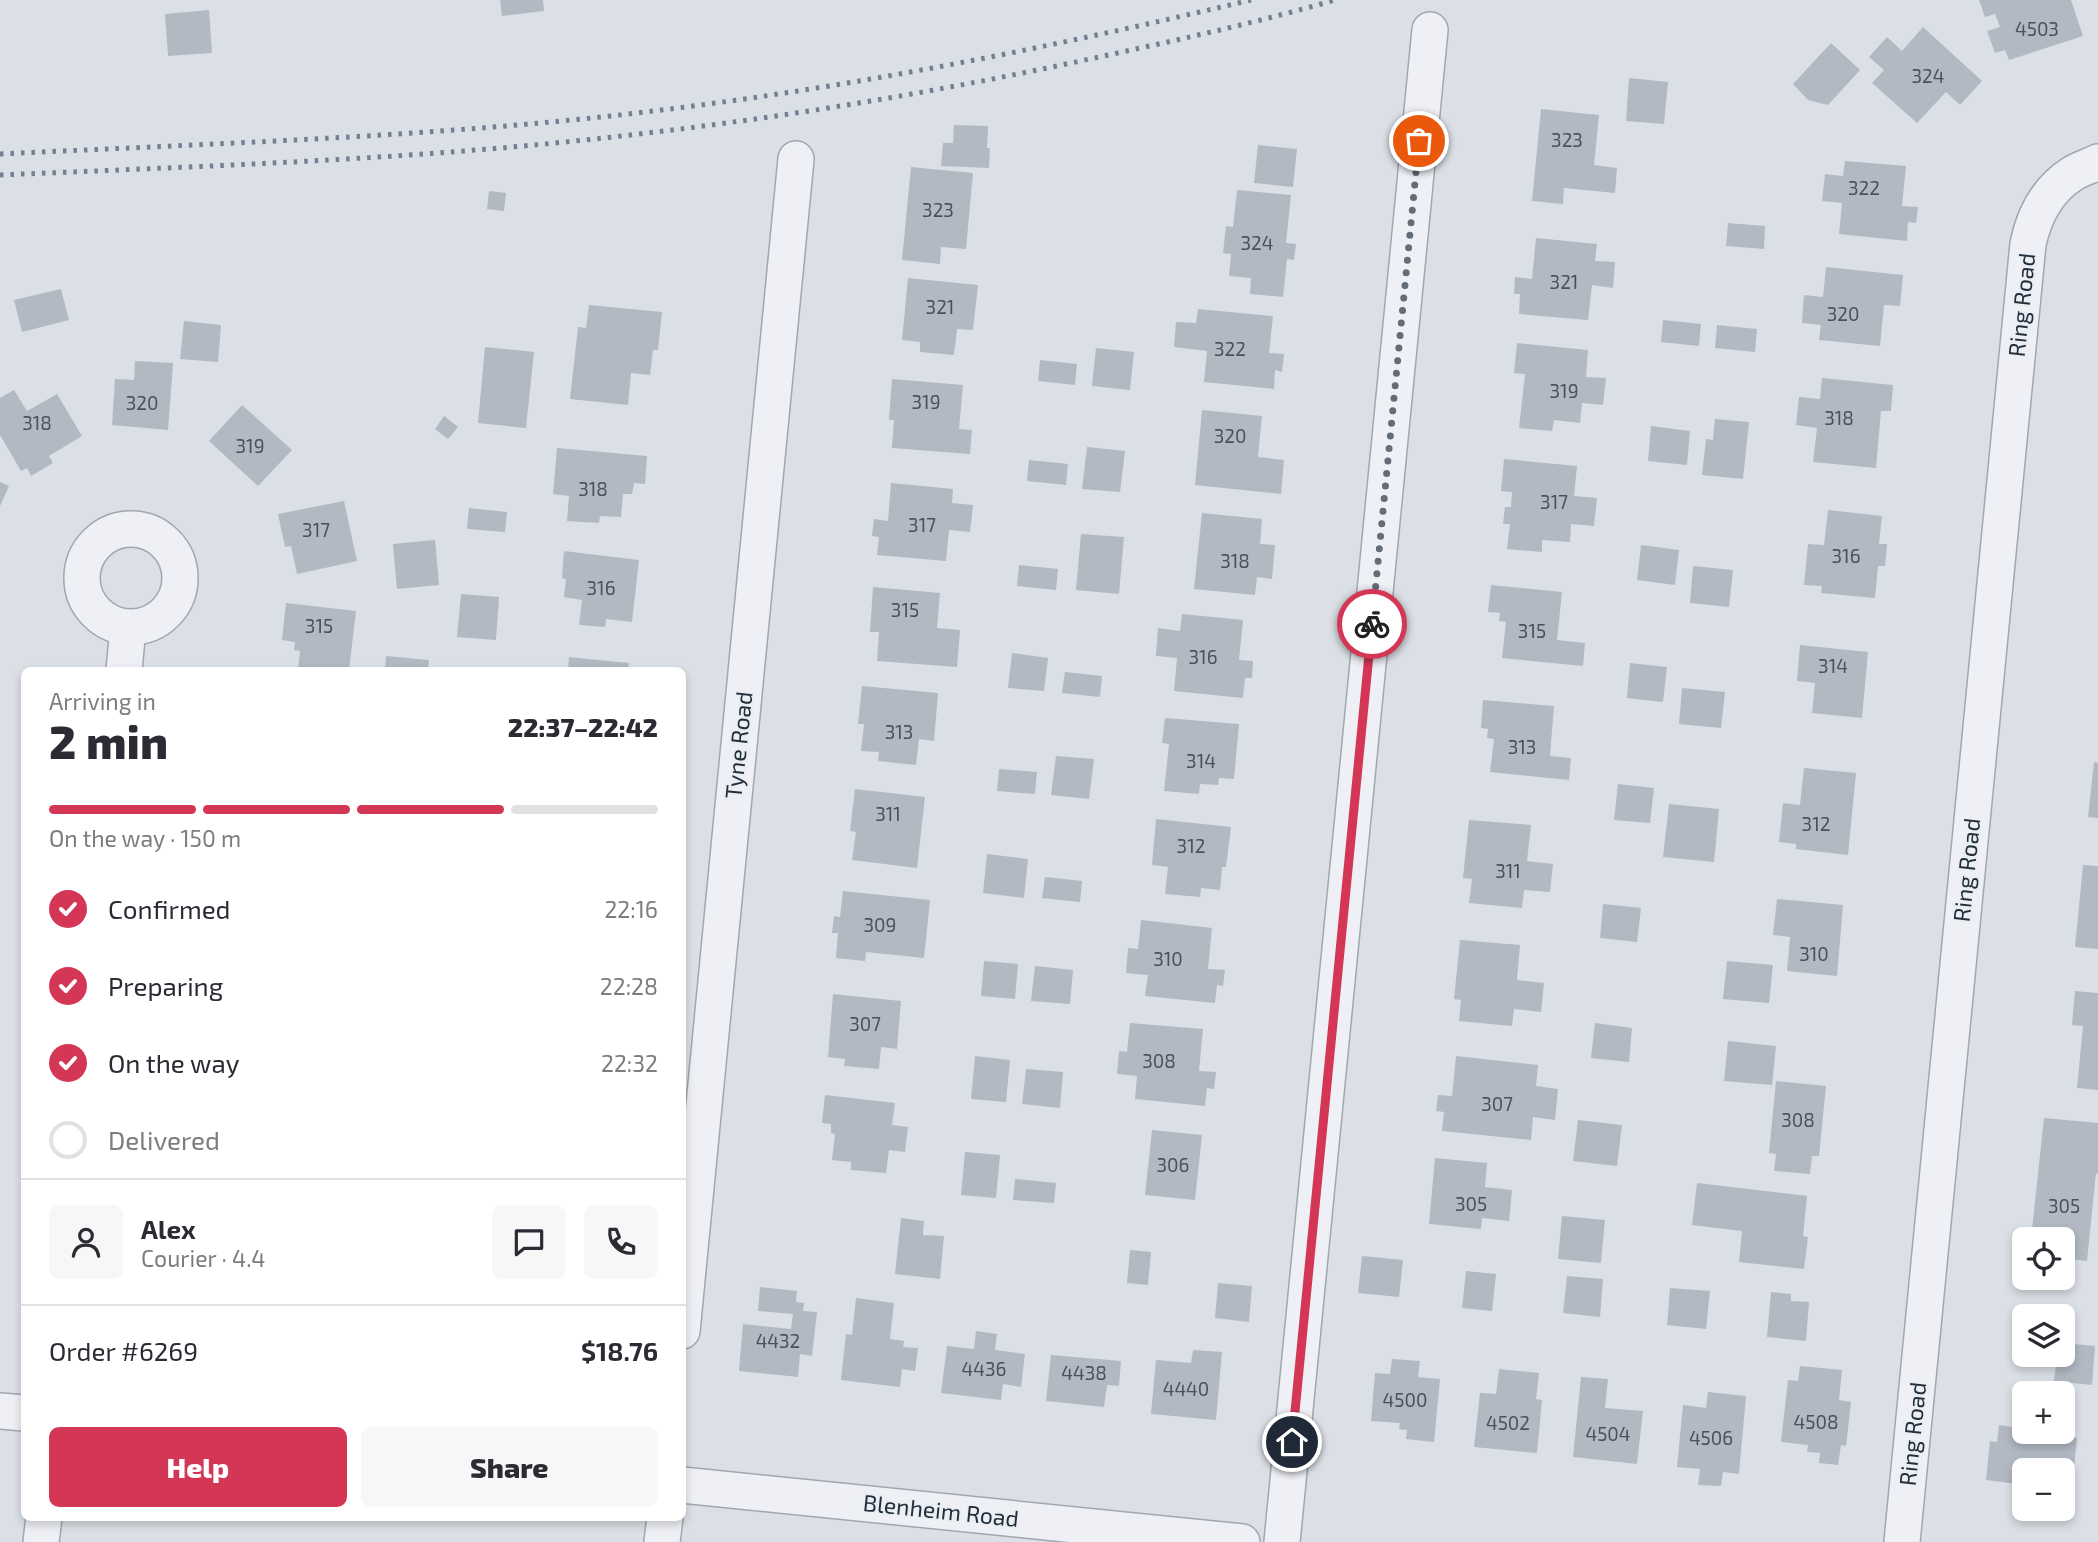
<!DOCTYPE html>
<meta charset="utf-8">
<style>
:root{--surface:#fff;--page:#f7f7f7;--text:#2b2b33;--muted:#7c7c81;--line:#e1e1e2;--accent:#d43755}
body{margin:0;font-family:"Exo 2",sans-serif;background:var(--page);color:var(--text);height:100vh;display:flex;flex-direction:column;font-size:26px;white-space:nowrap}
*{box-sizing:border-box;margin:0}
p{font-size:23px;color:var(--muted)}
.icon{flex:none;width:38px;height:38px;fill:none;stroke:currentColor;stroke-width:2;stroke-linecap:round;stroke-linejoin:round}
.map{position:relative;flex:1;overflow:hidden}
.panel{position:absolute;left:21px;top:667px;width:665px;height:854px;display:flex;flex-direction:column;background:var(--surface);border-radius:10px;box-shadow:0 4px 10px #0003}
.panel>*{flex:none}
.tools{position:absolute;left:2012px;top:1227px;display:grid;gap:14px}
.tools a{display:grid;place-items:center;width:63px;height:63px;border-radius:10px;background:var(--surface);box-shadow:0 4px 10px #0003;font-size:35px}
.pin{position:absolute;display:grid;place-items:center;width:60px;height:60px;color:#fff;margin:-30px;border:4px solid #fff;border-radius:50%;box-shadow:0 2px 7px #0007}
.courier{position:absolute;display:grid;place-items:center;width:70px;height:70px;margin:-35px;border:5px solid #d43755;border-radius:50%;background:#fff;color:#222;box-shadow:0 2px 9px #0007}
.headline em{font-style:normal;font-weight:800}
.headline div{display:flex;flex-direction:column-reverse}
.headline{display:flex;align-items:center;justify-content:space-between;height:119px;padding:0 28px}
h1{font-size:46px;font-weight:800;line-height:52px}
.bar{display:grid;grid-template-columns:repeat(4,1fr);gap:10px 7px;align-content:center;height:84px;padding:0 28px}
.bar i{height:9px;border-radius:5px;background:var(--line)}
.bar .on{background:var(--accent)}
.bar p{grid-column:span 4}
.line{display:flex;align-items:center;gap:18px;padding:0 28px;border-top:2px solid var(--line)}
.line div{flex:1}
.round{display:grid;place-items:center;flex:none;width:74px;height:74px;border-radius:10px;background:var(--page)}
ol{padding:0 28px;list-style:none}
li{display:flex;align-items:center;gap:21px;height:77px}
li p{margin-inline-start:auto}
li .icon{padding:7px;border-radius:50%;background:var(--accent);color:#fff;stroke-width:4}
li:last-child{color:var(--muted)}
li i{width:38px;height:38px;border:4px solid var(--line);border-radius:50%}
.primary-button{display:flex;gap:14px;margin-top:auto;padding:14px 28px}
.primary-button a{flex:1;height:80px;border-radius:10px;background:var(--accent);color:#fff;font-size:28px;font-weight:800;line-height:80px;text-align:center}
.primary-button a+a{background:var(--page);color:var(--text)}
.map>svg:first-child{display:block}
.building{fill:#b2b9c3}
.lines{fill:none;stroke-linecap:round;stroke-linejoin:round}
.street-casing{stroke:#a0a7b0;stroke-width:38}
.street{stroke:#eef0f5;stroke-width:35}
.rail{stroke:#748091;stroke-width:5;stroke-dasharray:3.5 7;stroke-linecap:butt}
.done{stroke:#646c78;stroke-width:7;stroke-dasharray:0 12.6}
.route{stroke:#d43755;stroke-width:9}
.labels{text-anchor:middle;stroke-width:5;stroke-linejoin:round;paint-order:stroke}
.number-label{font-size:19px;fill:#48515e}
.street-label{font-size:23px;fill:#242e3d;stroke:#eaeff4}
</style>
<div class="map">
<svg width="2098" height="1542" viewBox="0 0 2098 1542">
<rect width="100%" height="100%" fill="#dbe0e6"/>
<path class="building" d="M500 0H543L544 11 502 16Z
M1979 0H2071L2083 36 2009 60 2005 50 1995 53 1987 31 2000 27 1995 14 1985 17Z
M209 10 212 53 168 56 165 14Z
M1923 27 1982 81 1960 105 1946 92 1917 123 1872 83 1884 70 1869 57 1887 37 1902 51Z
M1831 43 1860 70 1828 105 1808 100 1793 84Z
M1629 78 1668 82 1664 124 1626 121Z
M1541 109 1599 115 1594 165 1617 168 1615 193 1564 188 1563 204 1532 201Z
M954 125 988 126 987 148H990L989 168 941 166 943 143H953Z
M1258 145 1297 149 1293 187 1254 183Z
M1845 161 1906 166 1902 206 1918 207 1916 223 1908 222 1907 241 1839 234 1842 203 1822 201 1825 174 1843 176Z
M911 167 973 173 966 249 941 247 940 264 902 260Z
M1237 190 1291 195 1286 243 1296 244 1294 260 1287 259 1283 297 1250 294 1251 278 1229 276 1231 254 1223 253 1226 226 1233 227Z
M489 191 506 193 504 211 487 209Z
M1728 223 1765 226 1764 249 1726 246Z
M1536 238 1597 244 1595 261 1615 262 1613 288 1592 285 1588 320 1519 314 1520 294H1514L1515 277 1532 279Z
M1826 267 1903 275 1900 306 1884 305 1880 346 1819 340 1821 325 1802 323 1804 295 1823 297Z
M908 278 978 285 973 330 957 329 954 355 920 352V342L902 340Z
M61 289 69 320 22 332 14 300Z
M589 305 662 312 658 350H653L650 375 631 373 628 405 570 399 578 327 586 328Z
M1198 309 1273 316 1269 353 1284 354 1282 372 1275 370 1274 389 1204 382 1207 351 1174 347 1176 322 1196 323Z
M1663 320 1701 324 1699 346 1661 342Z
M184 321 221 325 218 362 180 359Z
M1717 325 1757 329 1755 352 1715 348Z
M1517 343 1588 350 1586 377 1606 378 1603 405 1582 403 1580 423 1554 420 1552 431 1519 428 1525 374 1514 373Z
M485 347 534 352 526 428 478 423Z
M1096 348 1134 352 1130 390 1092 386Z
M1040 360 1077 364 1075 385 1038 381Z
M135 361 173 363 168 430 112 425 115 379 134 380Z
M1822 378 1893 385 1891 411H1881L1876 468 1813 462 1817 428 1796 425 1799 397 1820 399Z
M892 379 963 385 959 429 972 430 970 454 892 448 894 420H889Z
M14 390 27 411 57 394 82 436 49 456 53 463 31 476 27 468 21 471 0 435V398Z
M242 405 292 450 258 486 209 441Z
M1202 410 1262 416 1258 457 1284 460 1281 494 1195 485Z
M444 416 458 427 448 439 435 429Z
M1715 419 1749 422 1743 479 1702 475 1706 439 1713 440Z
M1651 426 1690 431 1687 465 1648 461Z
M1087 447 1125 451 1120 492 1082 489Z
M557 448 647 456 645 484 634 483 632 494H623L621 517 600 516 599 523 567 521 569 496 553 494Z
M1504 459 1577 466 1574 496 1597 498 1594 526 1571 524 1570 542 1542 540V552L1507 549 1510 524H1503L1505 507H1511L1512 492 1501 491Z
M1029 460 1068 464 1066 485 1027 481Z
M0 482 9 486 0 506Z
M891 483 953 489 952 503 973 505 970 532 949 530 946 561 877 555 879 537 872 536 874 519 888 521Z
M344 501 357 561 297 574 291 546 285 547 278 514Z
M469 508 507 512 505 532 467 529Z
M1828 510 1882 516 1879 544H1887L1885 566H1878L1875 598 1821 593 1822 586 1804 585 1808 544 1824 545Z
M1202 513 1262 519 1260 544 1275 545 1272 579 1257 577 1255 595 1194 589Z
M1081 534 1124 537 1119 594 1076 590Z
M435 540 439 585 397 589 393 544Z
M1641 545 1679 550 1675 585 1637 580Z
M564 551 639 560 632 622 606 619 605 627 579 625 582 600 564 597 566 579 562 578Z
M1019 565 1058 569 1056 590 1017 586Z
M1693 566 1733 570 1729 607 1690 603Z
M1491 585 1562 592 1557 640 1585 643 1583 666 1502 658 1506 622 1499 621 1500 613 1488 612Z
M873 587 940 593 937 628 960 630 957 667 877 661 879 632H870Z
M461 594 499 597 496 640 457 637Z
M286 603 356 611 349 670H298L300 651 294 650 295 642 282 640Z
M1182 614 1243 620 1239 660 1253 661 1252 678H1245L1243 698 1174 691 1177 658 1156 656 1158 628 1180 631Z
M1800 645 1868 652 1862 718 1812 713 1815 683 1797 681Z
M1012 653 1048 658 1044 691 1008 688Z
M386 656 429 660 428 670H385Z
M569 657 629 663 628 670H568Z
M1630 663 1667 667 1663 702 1627 698Z
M1065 672 1102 676 1100 697 1062 693Z
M862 686 938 693 934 741 919 739 916 765 878 761 879 752 861 751 864 724H858Z
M1682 688 1725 692 1721 728 1679 724Z
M1483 700 1554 706 1550 756 1571 758 1569 780 1490 772 1494 739 1487 738 1488 729 1481 728Z
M1165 718 1239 724 1234 779 1219 778 1218 785 1200 784 1199 794 1164 791 1169 744 1162 743Z
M1056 756 1094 759 1089 799 1051 795Z
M2094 762 2098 763V818L2088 817Z
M1804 768 1856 773 1848 855 1796 849V844L1779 842 1783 803 1800 805Z
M999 769 1037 772 1035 794 997 791Z
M1618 784 1654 788 1650 823 1614 820Z
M855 789 925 797 917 868 852 860 856 832 850 831Z
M1669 804 1719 809 1714 862 1663 857Z
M1156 819 1231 827 1226 867H1222L1220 890 1201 888 1200 897 1165 894 1168 867 1152 865Z
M1469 820 1531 825 1527 861 1553 864 1550 892 1524 890 1522 908 1469 903 1472 879 1463 878Z
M987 854 1028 859 1024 898 983 893Z
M2083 865 2098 866V949L2075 947Z
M1045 877 1082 881 1080 902 1042 898Z
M843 891 930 900 924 958 866 952 865 961 836 958 838 933H832L834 916 840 917Z
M1777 899 1843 905 1837 976 1787 971 1790 937 1773 935Z
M1603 904 1641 908 1637 942 1600 938Z
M1141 920 1212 928 1208 969 1225 970 1223 986 1217 985 1215 1003 1145 996 1148 975 1126 973 1128 948 1138 949Z
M1460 940 1520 945 1517 980 1544 983 1541 1012 1514 1009 1512 1026 1459 1021 1461 1000 1454 999Z
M984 961 1018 964 1015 999 981 996Z
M1727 961 1773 965 1769 1003 1723 999Z
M1035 966 1073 970 1070 1004 1031 1001Z
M2075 991 2098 993V1090L2077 1088 2083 1026 2072 1025Z
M833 994 901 1001 897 1049 881 1047 879 1069 844 1066 845 1059 828 1057Z
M1130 1023 1203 1029 1199 1071 1216 1072 1214 1089 1207 1088 1205 1106 1135 1099 1137 1076 1117 1074 1119 1051 1127 1052Z
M1595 1023 1632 1028 1629 1062 1591 1058Z
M1728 1041 1776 1046 1772 1085 1724 1081Z
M975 1056 1010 1060 1006 1102 971 1099Z
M1456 1056 1538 1065 1536 1086 1558 1089 1555 1120 1533 1117 1531 1140 1442 1131 1444 1112 1436 1111 1438 1095 1452 1096Z
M1026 1069 1063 1072 1060 1108 1022 1104Z
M1776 1081 1826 1086 1819 1156H1812L1810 1174 1774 1171 1776 1154 1769 1153Z
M825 1095 895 1103 892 1125 908 1127 905 1152 889 1150 886 1173 851 1170V1162L832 1160 835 1134 831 1133V1124L822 1123Z
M2044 1118 2098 1123V1174L2096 1173 2087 1261 2063 1258V1239H2031Z
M1578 1120 1622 1125 1617 1166 1573 1161Z
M1152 1130 1202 1135 1195 1200 1145 1195Z
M965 1152 1000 1155 996 1198 961 1195Z
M1435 1158 1487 1163 1485 1187 1512 1190 1509 1221 1482 1218 1481 1229 1429 1224Z
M1015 1179 1056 1183 1054 1203 1013 1200Z
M1697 1183 1807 1196 1803 1236 1808 1237 1804 1269 1739 1262 1742 1231 1692 1225Z
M1562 1216 1605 1220 1601 1263 1558 1259Z
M901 1218 924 1221 923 1235 944 1236 940 1279 895 1274Z
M1130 1250 1151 1252 1148 1285 1127 1283Z
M1362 1256 1403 1260 1399 1297 1358 1293Z
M1466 1271 1496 1274 1492 1311 1462 1308Z
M1567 1276 1603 1279 1600 1317 1563 1313Z
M1218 1283 1252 1286 1249 1322 1215 1318Z
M760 1287 797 1291 796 1302 804 1303 803 1311 817 1312 812 1356 800 1354 798 1377 739 1371 743 1324 791 1329 793 1314 758 1311Z
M1670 1288 1710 1291 1706 1329 1667 1325Z
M1771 1292 1791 1294V1301L1809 1302 1806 1341 1767 1337Z
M856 1298 894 1303 890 1339 904 1341 903 1347 918 1348 915 1371 902 1369 900 1387 841 1380 846 1334 852 1335Z
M976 1331 997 1334 995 1350 1025 1354 1021 1387 1003 1384 1001 1400 941 1393 947 1346 974 1349Z
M2063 1343 2095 1346 2092 1385 2054 1381 2057 1354H2063Z
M1193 1350 1222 1352 1216 1420 1151 1414 1156 1360 1191 1363Z
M1051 1355 1121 1361 1119 1386 1107 1385 1104 1407 1046 1401Z
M1392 1359 1420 1361 1418 1377 1440 1379 1434 1442 1406 1439 1407 1430 1399 1429 1400 1423 1371 1421 1375 1373 1390 1374Z
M1800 1366 1842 1370 1839 1400 1851 1402 1846 1446 1841 1445 1838 1465 1819 1463 1820 1453 1807 1452 1808 1445 1781 1442 1788 1380 1798 1381Z
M1499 1369 1539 1373 1536 1399 1542 1400 1537 1453 1474 1447 1480 1393 1496 1394Z
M1581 1377 1608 1379 1605 1408 1643 1411 1637 1464 1573 1457Z
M1708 1392 1746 1396 1739 1474 1723 1472 1721 1486 1698 1485 1700 1469 1677 1467 1683 1405 1706 1408Z
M1999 1425 2012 1427V1432L2077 1438 2071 1500 2063 1499V1470H2025V1485L1986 1480 1990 1441 1997 1442Z"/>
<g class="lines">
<defs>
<path id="street" d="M82 578a49 49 0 1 1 98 0a49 49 0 1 1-98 0Z
M124 670 128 628
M682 1331 796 159
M0 1411 24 1413
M682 1485 1242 1542
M41 1542 44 1517
M662 1542 665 1517
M1282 1542 1430 30
M1902 1542 2028 244C2034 216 2047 190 2072 174 2080 169 2090 166 2098 162"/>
</defs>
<use href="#street" class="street-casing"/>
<use href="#street" class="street"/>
<path class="rail" d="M0 154C184 145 368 139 551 122 787 100 1020 55 1251 0
M0 175C185 167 371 161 555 143 729 126 901 99 1071 63 1160 44 1248 25 1335 0"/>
</g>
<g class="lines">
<path class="done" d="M1372 624 1419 141"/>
<path class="route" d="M1292 1442 1372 624"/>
</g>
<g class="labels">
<g class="number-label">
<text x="2037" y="36">4503</text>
<text x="1928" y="83">324</text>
<text x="1567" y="147">323</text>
<text x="1864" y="195">322</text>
<text x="938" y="217">323</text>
<text x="1257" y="250">324</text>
<text x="1564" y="289">321</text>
<text x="940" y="314">321</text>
<text x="1843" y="321">320</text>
<text x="1230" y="356">322</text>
<text x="1564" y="398">319</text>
<text x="926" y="409">319</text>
<text x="142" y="410">320</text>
<text x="1839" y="425">318</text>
<text x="37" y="430">318</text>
<text x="1230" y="443">320</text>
<text x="250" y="453">319</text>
<text x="593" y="496">318</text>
<text x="1554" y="509">317</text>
<text x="922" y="532">317</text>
<text x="316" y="537">317</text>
<text x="1846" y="563">316</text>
<text x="1235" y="568">318</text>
<text x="601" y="595">316</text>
<text x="905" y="617">315</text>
<text x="319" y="633">315</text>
<text x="1532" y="638">315</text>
<text x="1203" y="664">316</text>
<text x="1833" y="673">314</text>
<text x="899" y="739">313</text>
<text x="1522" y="754">313</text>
<text x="1201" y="768">314</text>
<text x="888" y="821">311</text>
<text x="1816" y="831">312</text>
<text x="1191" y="853">312</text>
<text x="1508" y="878">311</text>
<text x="880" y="932">309</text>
<text x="1814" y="961">310</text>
<text x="1168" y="966">310</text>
<text x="865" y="1031">307</text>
<text x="1159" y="1068">308</text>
<text x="1497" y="1111">307</text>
<text x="1798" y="1127">308</text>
<text x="1173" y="1172">306</text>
<text x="1471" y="1211">305</text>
<text x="2064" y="1213">305</text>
<text x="778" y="1348">4432</text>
<text x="984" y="1376">4436</text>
<text x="1084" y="1380">4438</text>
<text x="1186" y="1396">4440</text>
<text x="1405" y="1407">4500</text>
<text x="1816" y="1429">4508</text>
<text x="1508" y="1430">4502</text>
<text x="1608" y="1441">4504</text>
<text x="1711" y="1445">4506</text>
</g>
<g class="street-label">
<text transform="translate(2022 305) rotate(-84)" y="8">Ring Road</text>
<text transform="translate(739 745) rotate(-84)" y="8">Tyne Road</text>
<text transform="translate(1967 870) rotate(-84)" y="8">Ring Road</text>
<text transform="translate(1913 1434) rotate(-84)" y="8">Ring Road</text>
<text transform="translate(941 1511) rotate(6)" y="8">Blenheim Road</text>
</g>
</g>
</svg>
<div class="tools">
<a><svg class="icon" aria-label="locate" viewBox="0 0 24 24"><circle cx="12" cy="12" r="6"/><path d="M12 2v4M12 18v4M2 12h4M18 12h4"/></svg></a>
<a><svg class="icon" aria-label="layers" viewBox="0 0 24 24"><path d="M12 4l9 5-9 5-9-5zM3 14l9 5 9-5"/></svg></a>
<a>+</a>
<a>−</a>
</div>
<div class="pin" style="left:1419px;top:141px;background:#ea580c"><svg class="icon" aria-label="bag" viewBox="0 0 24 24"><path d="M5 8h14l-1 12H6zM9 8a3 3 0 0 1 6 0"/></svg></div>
<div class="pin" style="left:1292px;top:1442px;background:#1f2937"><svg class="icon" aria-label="home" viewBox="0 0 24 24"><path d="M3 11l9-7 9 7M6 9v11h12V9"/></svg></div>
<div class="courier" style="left:1372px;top:624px"><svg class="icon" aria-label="bike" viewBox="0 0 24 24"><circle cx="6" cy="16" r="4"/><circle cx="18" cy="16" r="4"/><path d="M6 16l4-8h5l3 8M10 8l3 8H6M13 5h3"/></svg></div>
<section class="panel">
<div class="headline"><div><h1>2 min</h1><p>Arriving in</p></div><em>22:37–22:42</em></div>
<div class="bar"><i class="on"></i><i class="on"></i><i class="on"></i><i></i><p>On the way · 150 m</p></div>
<ol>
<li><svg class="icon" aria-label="check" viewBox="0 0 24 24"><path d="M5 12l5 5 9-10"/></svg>Confirmed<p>22:16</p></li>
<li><svg class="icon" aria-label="check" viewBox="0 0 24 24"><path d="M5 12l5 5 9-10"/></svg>Preparing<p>22:28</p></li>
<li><svg class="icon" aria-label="check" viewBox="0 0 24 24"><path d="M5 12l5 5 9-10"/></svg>On the way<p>22:32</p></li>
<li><i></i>Delivered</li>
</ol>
<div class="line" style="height:126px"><a class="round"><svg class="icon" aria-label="person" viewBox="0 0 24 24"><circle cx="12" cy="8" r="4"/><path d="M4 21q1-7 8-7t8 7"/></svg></a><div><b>Alex</b><p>Courier · 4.4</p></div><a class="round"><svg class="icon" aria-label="chat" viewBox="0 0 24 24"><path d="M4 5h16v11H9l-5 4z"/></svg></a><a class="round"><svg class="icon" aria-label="phone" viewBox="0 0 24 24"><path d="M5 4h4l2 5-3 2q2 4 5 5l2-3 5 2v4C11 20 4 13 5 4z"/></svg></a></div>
<div class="line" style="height:91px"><div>Order #6269</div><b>$18.76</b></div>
<div class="primary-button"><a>Help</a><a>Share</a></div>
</section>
</div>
